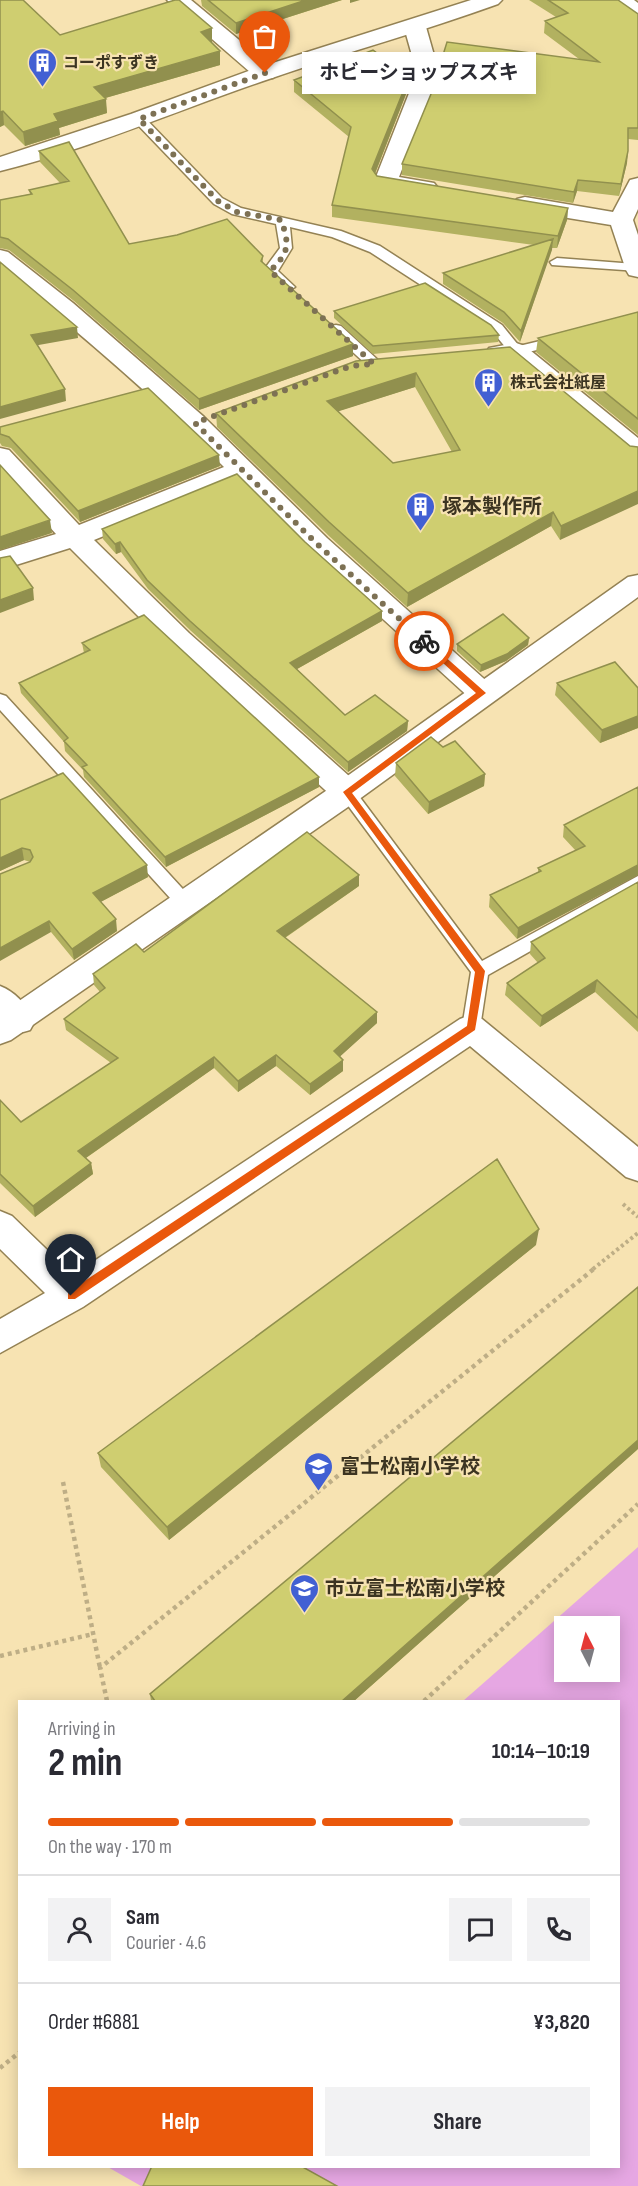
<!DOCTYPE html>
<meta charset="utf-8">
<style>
:root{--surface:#fff;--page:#f2f2f3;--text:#2b2b33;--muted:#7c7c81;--line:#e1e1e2;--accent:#ea580c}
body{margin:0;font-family:"Sofia Sans Condensed","Noto Sans JP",sans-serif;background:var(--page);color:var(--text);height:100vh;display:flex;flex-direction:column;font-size:22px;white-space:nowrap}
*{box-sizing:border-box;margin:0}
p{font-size:20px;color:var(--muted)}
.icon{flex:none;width:33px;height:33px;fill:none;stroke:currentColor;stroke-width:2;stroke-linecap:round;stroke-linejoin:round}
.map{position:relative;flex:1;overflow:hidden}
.side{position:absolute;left:18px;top:1700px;width:602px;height:468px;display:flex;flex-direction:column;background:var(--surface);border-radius:0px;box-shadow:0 3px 15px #0003}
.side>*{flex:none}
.needle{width:39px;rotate:354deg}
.tools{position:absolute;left:554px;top:1616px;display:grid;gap:12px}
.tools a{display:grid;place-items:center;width:66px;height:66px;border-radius:0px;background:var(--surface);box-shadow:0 3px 15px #0003;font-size:30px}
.pin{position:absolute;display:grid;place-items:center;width:51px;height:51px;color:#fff;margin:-62px -26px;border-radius:50% 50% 50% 0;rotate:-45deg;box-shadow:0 0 6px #0007}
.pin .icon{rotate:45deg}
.courier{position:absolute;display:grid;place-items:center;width:60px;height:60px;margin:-30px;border:4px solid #ea580c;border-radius:50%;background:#fff;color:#222;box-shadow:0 2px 8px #0007}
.bubble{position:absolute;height:42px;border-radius:0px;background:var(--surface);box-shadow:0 3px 15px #0003;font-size:20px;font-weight:700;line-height:42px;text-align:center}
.summary em{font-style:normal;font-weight:700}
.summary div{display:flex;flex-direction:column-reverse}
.summary{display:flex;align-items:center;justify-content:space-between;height:102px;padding:0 30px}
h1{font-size:39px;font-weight:700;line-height:45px}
.bar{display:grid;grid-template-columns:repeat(4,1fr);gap:9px 6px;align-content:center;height:72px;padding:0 30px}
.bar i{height:8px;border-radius:4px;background:var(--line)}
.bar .current{background:var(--accent)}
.bar p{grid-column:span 4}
.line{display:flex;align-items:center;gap:15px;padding:0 30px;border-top:2px solid var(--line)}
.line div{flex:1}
.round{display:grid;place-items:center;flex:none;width:63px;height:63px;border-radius:0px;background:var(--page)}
.button{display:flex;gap:12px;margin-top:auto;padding:12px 30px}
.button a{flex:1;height:69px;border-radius:0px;background:var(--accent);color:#fff;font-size:24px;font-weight:700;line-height:69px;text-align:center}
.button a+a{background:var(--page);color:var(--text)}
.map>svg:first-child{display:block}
.green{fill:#e6a7e3;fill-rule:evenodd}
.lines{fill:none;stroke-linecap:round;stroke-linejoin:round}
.lane-casing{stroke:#948254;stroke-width:3}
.street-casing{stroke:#948254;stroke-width:3}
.secondary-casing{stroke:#948254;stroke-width:3}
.path-far1{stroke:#beae86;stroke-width:4;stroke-dasharray:3 3;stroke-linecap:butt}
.path{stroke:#beae86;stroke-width:4.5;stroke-dasharray:4 4;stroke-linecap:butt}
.lane{fill:#fff;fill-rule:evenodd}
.street{fill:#fff;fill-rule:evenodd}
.secondary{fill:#fff;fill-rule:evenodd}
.wall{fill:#b2b160;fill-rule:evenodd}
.shaded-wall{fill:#91904e}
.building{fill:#cfce70;stroke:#91904e;stroke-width:1.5;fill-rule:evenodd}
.route{fill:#ea580c}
.done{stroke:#7d7154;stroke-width:6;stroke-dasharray:0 10.8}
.labels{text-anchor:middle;stroke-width:4.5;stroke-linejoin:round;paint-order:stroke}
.far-poi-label{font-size:16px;font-weight:bold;fill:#3c3421;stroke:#f7e3b2;text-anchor:start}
.poi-label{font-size:20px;font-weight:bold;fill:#3c3421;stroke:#f7e3b2;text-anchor:start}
</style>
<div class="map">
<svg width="638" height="2186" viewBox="0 0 638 2186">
<rect width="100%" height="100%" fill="#f7e3b2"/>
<path class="green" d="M638 1547V2186H141L106 2166H618V1701H463ZM564 1626H609V1671H564Z"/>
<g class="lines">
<defs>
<path id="lane" d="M139 115 143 116 222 198 241 208 341 231 380 246 502 325 519 346 561 336 568 340 566 343 516 355 511 354 492 331 370 252 332 237 290 227 292 248 278 271 295 287 288 291 263 271 280 248 276 224 232 214 214 204 135 122V116Z
M557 258 635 264 638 265V271L552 265 550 262Z
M336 325 341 326 379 361V367H369L331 332V326Z
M0 694 6 696 192 899 194 904 192 909H180L0 710Z
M347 786 353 788 482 961 638 876V890L488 975 480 1028 477 1033H465L462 1028 471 972 341 796 339 792 341 788Z"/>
<path id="street" d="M167 0H191L273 68 276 73 273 78H257Z
M609 0H634L638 3V18L630 17Z
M415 21 423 22 426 27 439 73 399 177 434 183 438 188 434 193 426 195 378 187 374 182 417 73 404 27 407 22Z
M638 178V209L633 220 638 235V277L629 275 626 270 611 225 525 211 517 209 513 204 517 199 525 197 613 212 630 180Z
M0 250 8 252 73 303 204 417 327 538 492 686 496 693 492 700 482 703 472 700 307 550 238 481 94 540 189 633 358 784 362 792 358 800 347 803 336 800 169 647 70 548 0 570V551L56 534 0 472V448L9 450 79 525 224 467C154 396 78 331 0 269Z
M516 343 525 346 638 438V460L629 458 511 359 489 358 486 353 489 348Z
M0 986C16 992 27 1006 35 1021L30 1030C16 1035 10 1032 0 1021Z
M471 1015 482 1019 638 1147V1181L626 1177 470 1046 83 1307 0 1353V1319L45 1293 0 1249V1211L12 1216 73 1275 460 1019Z"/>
<path id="secondary" d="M471 0H502L498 4C424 31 347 52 272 78 182 108 93 148 0 171V157L131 114 257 68Z
M638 575V597L358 800 11 1040 0 1044V1014L336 784 628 577Z"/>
</defs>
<use href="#lane" class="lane-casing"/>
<use href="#street" class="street-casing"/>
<use href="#secondary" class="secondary-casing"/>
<path class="path-far1" d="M623 1204 638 1217
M593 1269 638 1233"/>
<path class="path" d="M63 1482 100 1668
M0 1656 93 1634
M107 1701 100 1668 595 1268
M424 1701 638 1504
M0 2068 20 2052"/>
<use href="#lane" class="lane"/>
<use href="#street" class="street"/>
<use href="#secondary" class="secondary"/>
</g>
<path class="wall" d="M0 0 60 35 212 28V42L211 43 220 51V65L105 98 107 113 59 128 60 135 25 146 4 125 0 127Z
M201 0H342L236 34 202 6Z
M529 0H618L638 14V140L628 139 627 163 619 196 577 191 573 203 402 175V164L579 59 544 33 545 21 556 17Z
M294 80 408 89 375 174 377 176 568 208 567 220 557 248H552L520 342 503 323 443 284V273L534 245 332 217V205L349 137 294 92Z
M39 151 129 244 263 256V263L353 356 199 410 74 301 9 250 0 248V200L30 194 29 190 60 183 40 162Z
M334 311 499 335 498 342 373 354 334 318Z
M638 312V435L536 352 538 338Z
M510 347 630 446 560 540 551 526 407 607 329 536 217 427 216 413ZM415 387 452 452 393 463 338 411Z
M0 427 220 466 80 522 11 448 2 446 0 443Z
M102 529 305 542 382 611V621L297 669 345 715 408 721 407 731 348 772 191 631 148 589 121 552 116 554 103 539Z
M529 638 528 645 506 661 480 672 457 651V644Z
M82 643 319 787 166 867 84 777 83 770 65 751 64 742 21 693 19 683 84 653Z
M557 683 638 688V728L600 743 555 695Z
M443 747 485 774 484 786 428 814 395 776 396 763Z
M638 787 517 939 489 907 490 895 538 872V868L576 851 563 837 564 825Z
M0 800 148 877 100 902 117 931 74 960 51 932 30 862 24 860 0 871Z
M638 882V1032L595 992 540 1027 505 995 507 983 538 963 530 954 531 942Z
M359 886 285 938 377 1023 340 1056 343 1060V1071L310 1095 276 1066 238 1092 214 1068 86 1158 91 1163 93 1174 35 1217 0 1183V1100L21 1122 111 1063 66 1030 64 1019 100 992 94 985 93 974 144 952Z
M536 1245 169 1540 101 1467 98 1453Z
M638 1449 354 1701H151L150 1694Z"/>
<path class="shaded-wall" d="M306 0H342L236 34V23Z
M350 0H360L350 3Z
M212 28V42L201 46V32Z
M220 51V65L95 101 94 87Z
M409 77 408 89 372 181V169Z
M106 99 107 113 59 128 60 135 25 146 23 132 54 114Z
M3 111 4 125 0 127V112Z
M628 151 627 163 619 196 621 184Z
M578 180 577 191 573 203 574 192Z
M568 208 567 220 557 248 558 236Z
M553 239 552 250 520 342 521 331Z
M77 327 78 338 33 346 31 335Z
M353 344V356L199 410V399Z
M416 373 415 387 327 415V401Z
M65 389 66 401 0 419V407Z
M219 455 220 466 80 522 78 511Z
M638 491V504L560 540 561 526Z
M553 512 551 526 407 607 408 593Z
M50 520 52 533 0 550V537Z
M120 542 121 552 116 554 115 544Z
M33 588 34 600 0 613V600Z
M382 611V621L290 673V663Z
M529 638 528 645 506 661 480 672 481 665Z
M638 716V728L600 743 602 730Z
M408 721 407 731 348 772V762Z
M485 774 484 786 428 814 429 802Z
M319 777V787L166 867 165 857Z
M22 848 24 860 0 871V858Z
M147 865 148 877 95 905 93 893Z
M638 865V875L517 939 518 928Z
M359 875V886L277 943V931Z
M116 919 117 931 74 960 72 949Z
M49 921 51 932 0 961V948Z
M597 980 595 992 540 1027 542 1016Z
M377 1012V1023L334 1062V1051Z
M276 1055V1066L238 1092V1081Z
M214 1057V1068L80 1162 78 1151Z
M343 1060V1071L310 1095V1084Z
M91 1163 93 1174 35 1217 33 1206Z
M539 1229 536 1245 169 1540 167 1527Z
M638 1440V1449L354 1701H342Z"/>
<path class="building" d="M0 0H23L60 35 175 0H179L212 28 201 32 220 51 94 87 106 99 54 114 58 121 23 132 3 111 0 112Z
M208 0H306L236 23Z
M548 0H618L638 14V128H628V151L621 184 578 180 574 192 402 164 431 94 447 42 599 62 545 21 568 13Z
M373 50 409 77 372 169 377 176 568 208 558 236 332 205 351 127 294 80Z
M69 142 129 244 177 235 227 219 263 256 261 261 353 344 199 399 73 290 8 239 0 237V200L32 194 29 190 69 181 39 151Z
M553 239 521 331 504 312 443 273Z
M0 262 77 327 31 335 65 389 0 407Z
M425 283 491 325 499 335 373 346 334 311Z
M638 312V419L538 338Z
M510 347 630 446 638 447V491L561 526 553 512 408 593 329 522 216 413 356 361ZM416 373 460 450 393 463 327 401Z
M148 388 219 455 78 511 9 437 0 434V427Z
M0 465 50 520 0 537Z
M237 474 305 542 382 611 290 663 345 715 375 695 408 721 348 762 190 621 147 580 120 542 115 544 102 529Z
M10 556 33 588 0 600V558Z
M503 614 529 638 507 654 481 665 457 644Z
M144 615 319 777 165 857 82 767 87 765 64 741 68 738 19 683 90 650 82 643Z
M615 662 638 688V716L602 730 557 683Z
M431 737 443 747 455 741 485 774 429 802 396 763Z
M63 773 147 865 93 893 116 919 72 949 49 921 0 948V874L30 862 33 857 30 850 22 848 0 858V800Z
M638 787V865L518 928 490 895 541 871 538 868 585 846 564 825Z
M307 832 359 875 277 931 377 1012 334 1051 343 1060 310 1084 276 1055 238 1081 214 1057 78 1151 91 1163 33 1206 0 1174V1100L21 1122 118 1058 64 1019 105 988 93 974 136 944 144 952Z
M638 882V1018L597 980 542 1016 507 983 545 958 531 942Z
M497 1159 539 1229 167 1527 98 1453Z
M638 1287V1440L342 1701H155L150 1694Z
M152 2166H301L337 2186H143Z"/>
<path class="route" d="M424 638 486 693 352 793 485 971 475 1030 75 1299H68V1292L467 1026 475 972 343 792 476 693 421 643Z"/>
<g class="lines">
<path class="done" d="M265 73 139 119 218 201 237 212 281 220C290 245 289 253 270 271L374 364 351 366 195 423 317 544 424 641"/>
</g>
<defs>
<symbol id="building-pin" viewBox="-11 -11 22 30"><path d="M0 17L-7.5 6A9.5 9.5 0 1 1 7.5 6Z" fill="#4260d3" stroke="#f7e3b2"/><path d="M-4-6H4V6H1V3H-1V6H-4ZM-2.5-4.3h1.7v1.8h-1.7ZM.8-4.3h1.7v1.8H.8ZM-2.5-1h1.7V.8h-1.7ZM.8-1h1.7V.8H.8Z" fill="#fff"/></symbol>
<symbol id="school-pin" viewBox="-11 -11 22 30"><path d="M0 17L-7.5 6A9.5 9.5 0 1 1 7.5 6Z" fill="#4260d3" stroke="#f7e3b2"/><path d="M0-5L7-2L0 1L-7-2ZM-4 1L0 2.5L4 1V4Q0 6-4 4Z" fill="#fff"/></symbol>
</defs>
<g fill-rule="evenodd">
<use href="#building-pin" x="26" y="46" width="33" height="45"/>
<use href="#building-pin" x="472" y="366" width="33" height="45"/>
<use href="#building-pin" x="404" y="490" width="33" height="45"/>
<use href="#school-pin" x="302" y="1450" width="33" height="45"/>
<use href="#school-pin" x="288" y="1572" width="33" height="45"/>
</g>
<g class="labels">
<g class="far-poi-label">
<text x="63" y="68">コーポすずき</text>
<text x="510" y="388">株式会社紙屋</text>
</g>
<g class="poi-label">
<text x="442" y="513">塚本製作所</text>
<text x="340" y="1473">富士松南小学校</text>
<text x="325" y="1595">市立富士松南小学校</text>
</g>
</g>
</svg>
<div class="tools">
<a><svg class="needle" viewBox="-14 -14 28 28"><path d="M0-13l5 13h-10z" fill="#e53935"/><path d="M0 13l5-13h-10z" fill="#7c7c81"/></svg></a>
</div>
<div class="pin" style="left:265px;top:73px;background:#ea580c"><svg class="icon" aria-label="bag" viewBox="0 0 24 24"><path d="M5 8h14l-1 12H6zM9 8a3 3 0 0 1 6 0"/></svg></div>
<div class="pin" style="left:71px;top:1296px;background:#1f2937"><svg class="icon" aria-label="home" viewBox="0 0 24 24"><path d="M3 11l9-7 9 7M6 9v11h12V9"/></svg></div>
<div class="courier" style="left:424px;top:641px"><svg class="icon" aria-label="bike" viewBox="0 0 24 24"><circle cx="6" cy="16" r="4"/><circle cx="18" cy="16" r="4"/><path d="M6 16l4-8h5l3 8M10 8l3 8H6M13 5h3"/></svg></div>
<div class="bubble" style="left:302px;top:52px;width:234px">ホビーショップスズキ</div>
<section class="side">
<div class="summary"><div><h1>2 min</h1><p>Arriving in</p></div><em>10:14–10:19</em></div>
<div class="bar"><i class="current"></i><i class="current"></i><i class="current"></i><i></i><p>On the way · 170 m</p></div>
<div class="line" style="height:108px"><a class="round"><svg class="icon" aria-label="person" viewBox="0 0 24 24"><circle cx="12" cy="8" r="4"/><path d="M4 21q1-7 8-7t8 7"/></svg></a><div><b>Sam</b><p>Courier · 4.6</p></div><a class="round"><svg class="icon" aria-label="chat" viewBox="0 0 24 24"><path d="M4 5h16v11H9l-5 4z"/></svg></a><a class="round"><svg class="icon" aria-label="phone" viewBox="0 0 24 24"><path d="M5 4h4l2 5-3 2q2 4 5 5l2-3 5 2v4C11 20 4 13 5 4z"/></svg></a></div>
<div class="line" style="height:78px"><div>Order #6881</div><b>¥3,820</b></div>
<div class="button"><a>Help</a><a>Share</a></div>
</section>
</div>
